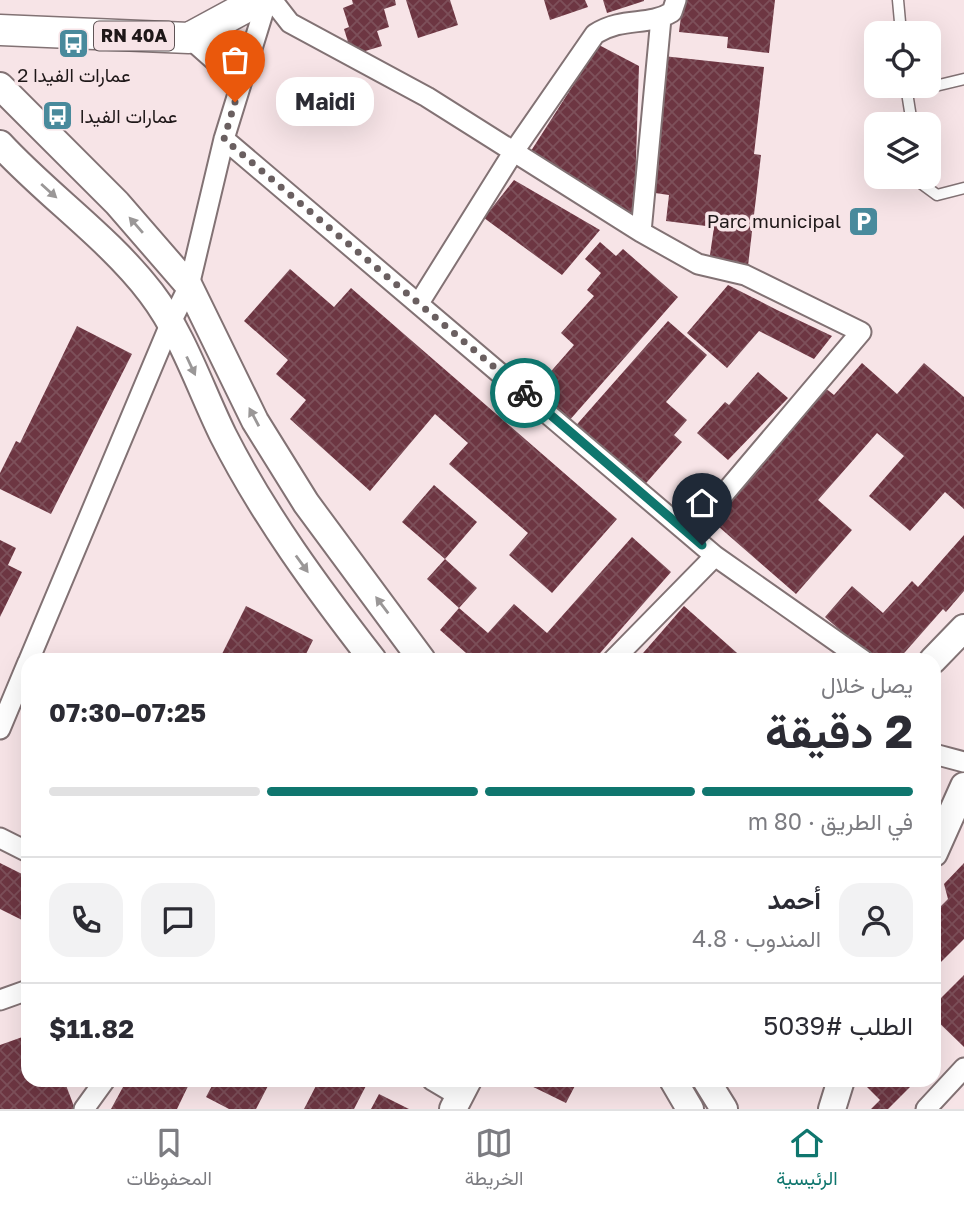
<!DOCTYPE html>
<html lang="ar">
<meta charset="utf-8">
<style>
:root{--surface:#fff;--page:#f2f2f3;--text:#2b2b33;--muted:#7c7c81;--line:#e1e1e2;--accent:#0f766e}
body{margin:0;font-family:"Golos Text",Vazirmatn,sans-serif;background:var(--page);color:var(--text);direction:rtl;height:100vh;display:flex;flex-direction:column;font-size:26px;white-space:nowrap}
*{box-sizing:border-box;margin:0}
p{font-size:23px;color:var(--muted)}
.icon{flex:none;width:38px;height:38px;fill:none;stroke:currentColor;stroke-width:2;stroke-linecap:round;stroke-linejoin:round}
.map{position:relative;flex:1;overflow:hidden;direction:ltr}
.drawer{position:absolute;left:21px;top:653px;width:920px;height:434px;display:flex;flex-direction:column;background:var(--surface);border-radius:21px;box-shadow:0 7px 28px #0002;direction:rtl}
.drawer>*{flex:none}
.tools{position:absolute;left:864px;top:21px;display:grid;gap:14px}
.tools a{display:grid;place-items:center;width:77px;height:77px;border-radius:14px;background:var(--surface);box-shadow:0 7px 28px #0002;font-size:35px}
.pin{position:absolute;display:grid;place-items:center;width:60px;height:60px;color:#fff;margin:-72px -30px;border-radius:50% 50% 50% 0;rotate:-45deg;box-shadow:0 0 7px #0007}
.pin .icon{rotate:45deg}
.courier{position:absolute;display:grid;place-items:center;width:70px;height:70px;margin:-35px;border:5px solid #0f766e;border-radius:50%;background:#fff;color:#222;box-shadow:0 2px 9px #0007}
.bubble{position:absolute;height:49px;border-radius:21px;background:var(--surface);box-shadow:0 7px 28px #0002;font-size:23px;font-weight:700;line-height:49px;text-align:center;direction:rtl}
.head em{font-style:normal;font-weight:700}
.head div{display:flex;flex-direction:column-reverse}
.head{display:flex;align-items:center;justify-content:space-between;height:119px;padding:0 28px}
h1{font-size:46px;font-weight:700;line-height:52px}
.bar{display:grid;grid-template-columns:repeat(4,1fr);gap:10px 7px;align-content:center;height:84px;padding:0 28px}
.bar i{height:9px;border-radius:5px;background:var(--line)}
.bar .on{background:var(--accent)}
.bar p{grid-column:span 4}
.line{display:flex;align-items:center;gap:18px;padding:0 28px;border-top:2px solid var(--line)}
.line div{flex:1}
.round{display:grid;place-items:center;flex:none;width:74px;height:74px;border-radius:21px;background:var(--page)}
.dock{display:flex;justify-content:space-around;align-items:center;height:98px;border-top:2px solid var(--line);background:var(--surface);font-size:19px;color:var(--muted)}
.dock a{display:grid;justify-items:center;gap:4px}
.dock .on{color:var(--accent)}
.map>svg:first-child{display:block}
.building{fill:url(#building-cross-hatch)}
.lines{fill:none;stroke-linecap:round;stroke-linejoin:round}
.lane-casing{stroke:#827274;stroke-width:13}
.street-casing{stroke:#827274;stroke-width:23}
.secondary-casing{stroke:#827274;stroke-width:30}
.primary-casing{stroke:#827274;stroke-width:33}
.lane{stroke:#fff;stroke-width:10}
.street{stroke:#fff;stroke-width:19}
.secondary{stroke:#fff;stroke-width:26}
.primary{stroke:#fff;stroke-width:30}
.oneway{fill:#9a9797}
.done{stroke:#6a5f60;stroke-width:7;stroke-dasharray:0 12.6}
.route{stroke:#0f766e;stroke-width:9}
.labels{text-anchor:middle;stroke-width:7;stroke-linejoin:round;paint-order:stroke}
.shield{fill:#f7e4e7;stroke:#5f5456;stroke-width:2}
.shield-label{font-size:18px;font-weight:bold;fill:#1e1718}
.poi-label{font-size:19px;fill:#1e1718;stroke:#f7e4e7}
</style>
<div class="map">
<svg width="964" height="1109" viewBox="0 0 964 1109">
<defs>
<pattern id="building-cross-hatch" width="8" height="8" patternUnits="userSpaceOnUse" patternTransform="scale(1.75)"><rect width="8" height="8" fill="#6d3642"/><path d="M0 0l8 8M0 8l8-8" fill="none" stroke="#7d505a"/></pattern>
</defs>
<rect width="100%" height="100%" fill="#f7e4e7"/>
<path class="building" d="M352 0H395L396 5 384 9 389 27 377 31 382 46 352 55 344 29 349 27 343 8 353 4Z
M406 0H450L458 25 418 38Z
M544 0H585L588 7 550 20Z
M603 0H644V1L607 13Z
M683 0H775L769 53 727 48 728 37 679 32Z
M599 45 639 66 634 221 529 154Z
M663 56 764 67 754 154 761 155 748 266 709 262 714 227 666 221 669 195 655 193 659 158 651 157Z
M514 180 600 230 562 275 484 218Z
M600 242 616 256 623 249 678 297 568 422 533 392 574 345 561 333 594 296 587 290 601 273 585 259Z
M290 269 334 307 351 288 617 519 552 593 509 555 528 533 449 464 468 443 435 414 370 491 290 419 306 400 276 374 288 360 244 321Z
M728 285 777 310 832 336 814 359 759 331 727 368 687 333Z
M668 321 707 355 666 402 687 420 674 435 682 442 640 490 572 430Z
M77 326 132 354 51 514 0 489V473L16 441 20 443Z
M862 363 897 394 924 363 964 397V509L945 492 910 531 869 496 904 456 877 433 818 500 852 530 796 594 711 520 824 387 834 395Z
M758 372 788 398 728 460 697 433 725 402 729 405Z
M434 485 477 522 445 559 402 522Z
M964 535V591L946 612 943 609 898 660H874L825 617 852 586 883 613 912 581 918 587Z
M632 537 671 572 594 660H474L440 630 459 608 427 579 445 559 477 588 459 608 488 633 514 604 547 633Z
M0 540 16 548 8 565 22 572 0 617Z
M246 606 313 640 303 660H219Z
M684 606 745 660H637Z
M0 863 28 877V923L0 909Z
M964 863V939L934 969V913L948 899 944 884Z
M964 975V1047L934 1018V1005Z
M28 1035V1080H64L75 1109H0V1045Z
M109 1080H191L177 1109H111L123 1087Z
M215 1080H271L256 1109H229L206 1097Z
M319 1080H369L354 1109H304Z
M519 1080H578L566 1103Z
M860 1080H917L888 1109H871L880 1100Z
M379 1094 409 1109H371Z"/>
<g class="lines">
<defs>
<path id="lane" d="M898 0 901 33
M906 86 912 124
M906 93 964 79
M921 177 922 184 937 195 964 188"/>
<path id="street" d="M272 0 290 23 427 97 641 232 698 264 745 275 861 332 690 534
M189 38 241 84
M224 139 715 556 863 660
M641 232 661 18
M419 303 514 151 595 34C624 16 647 27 672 12L676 0
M29 660 171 322 189 286 224 139 267 0
M613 660 715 556
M0 729 28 662
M934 754 964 762
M0 838 28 852
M0 1000 28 990
M432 1080 459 1096
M84 1109 105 1080
M926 1109 964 1068"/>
<path id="secondary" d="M0 86 117 203 189 286 255 421 306 503 422 660
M0 144C48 196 108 237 151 293 183 335 200 388 223 435 264 516 318 589 373 660
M933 660 964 628
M934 853 964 786
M673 1080 690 1109
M706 1080 724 1109
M453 1109 468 1080
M832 1109 841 1080"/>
<path id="primary" d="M0 30 189 38 259 0"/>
</defs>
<use href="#lane" class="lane-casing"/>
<use href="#street" class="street-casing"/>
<use href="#secondary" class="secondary-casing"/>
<use href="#primary" class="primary-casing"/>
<use href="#lane" class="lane"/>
<use href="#street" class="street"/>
<use href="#secondary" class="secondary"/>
<use href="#primary" class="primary"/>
</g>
<defs><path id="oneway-solid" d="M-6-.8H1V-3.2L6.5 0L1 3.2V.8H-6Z" transform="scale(1.75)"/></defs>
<g class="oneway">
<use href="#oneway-solid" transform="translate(49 191) rotate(42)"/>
<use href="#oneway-solid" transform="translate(136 225) rotate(-131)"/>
<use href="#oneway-solid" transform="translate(191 366) rotate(65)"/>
<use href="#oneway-solid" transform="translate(254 417) rotate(-118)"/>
<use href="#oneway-solid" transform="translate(302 564) rotate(54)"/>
<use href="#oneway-solid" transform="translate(382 605) rotate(-127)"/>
</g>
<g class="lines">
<path class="done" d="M235 102 224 139 525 393"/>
<path class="route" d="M525 393 702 545"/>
</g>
<defs>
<symbol id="bus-square" viewBox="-11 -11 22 22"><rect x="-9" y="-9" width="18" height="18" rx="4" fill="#498a9c" stroke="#f7e4e7"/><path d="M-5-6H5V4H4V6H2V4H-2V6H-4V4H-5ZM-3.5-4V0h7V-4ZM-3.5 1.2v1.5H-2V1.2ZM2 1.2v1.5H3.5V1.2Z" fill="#fff"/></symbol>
<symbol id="parking-square" viewBox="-11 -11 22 22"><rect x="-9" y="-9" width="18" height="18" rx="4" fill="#498a9c" stroke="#f7e4e7"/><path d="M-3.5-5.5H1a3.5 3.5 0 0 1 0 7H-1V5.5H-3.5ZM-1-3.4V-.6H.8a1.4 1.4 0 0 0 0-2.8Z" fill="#fff"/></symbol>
</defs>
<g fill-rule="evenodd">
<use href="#bus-square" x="56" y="26" width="35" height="35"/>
<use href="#bus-square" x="40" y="98" width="35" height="35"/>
<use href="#parking-square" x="846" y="204" width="35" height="35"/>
</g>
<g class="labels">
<rect class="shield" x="94" y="21.5" width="80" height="29" rx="5"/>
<g class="shield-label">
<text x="134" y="42">RN 40A</text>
</g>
<g class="poi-label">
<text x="74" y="82">عمارات الفيدا 2</text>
<text x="80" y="123" text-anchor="start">عمارات الفيدا</text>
<text x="841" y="228" text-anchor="end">Parc municipal</text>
</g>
</g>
</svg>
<div class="tools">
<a><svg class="icon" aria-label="locate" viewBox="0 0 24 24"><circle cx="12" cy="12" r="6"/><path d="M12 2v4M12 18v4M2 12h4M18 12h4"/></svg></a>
<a><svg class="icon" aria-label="layers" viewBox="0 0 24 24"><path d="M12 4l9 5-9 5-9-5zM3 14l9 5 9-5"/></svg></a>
</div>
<div class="pin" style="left:235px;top:102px;background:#ea580c"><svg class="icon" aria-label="bag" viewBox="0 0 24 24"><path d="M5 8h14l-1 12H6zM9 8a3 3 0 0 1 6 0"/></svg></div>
<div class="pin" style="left:702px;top:545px;background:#1f2937"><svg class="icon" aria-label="home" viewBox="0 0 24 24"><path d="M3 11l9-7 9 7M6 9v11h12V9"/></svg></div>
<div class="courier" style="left:525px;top:393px"><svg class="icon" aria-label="bike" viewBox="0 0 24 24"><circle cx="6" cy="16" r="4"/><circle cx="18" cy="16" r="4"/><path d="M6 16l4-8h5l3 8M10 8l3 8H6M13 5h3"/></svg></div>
<div class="bubble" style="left:276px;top:77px;width:98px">Maidi</div>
<section class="drawer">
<div class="head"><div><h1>2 دقيقة</h1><p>يصل خلال</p></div><em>07:25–07:30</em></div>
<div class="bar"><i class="on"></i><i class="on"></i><i class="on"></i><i></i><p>في الطريق · 80 m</p></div>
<div class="line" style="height:126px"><a class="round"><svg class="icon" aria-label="person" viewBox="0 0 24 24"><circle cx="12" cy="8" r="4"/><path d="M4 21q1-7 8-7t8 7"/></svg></a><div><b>أحمد</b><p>المندوب · 4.8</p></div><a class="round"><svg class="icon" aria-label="chat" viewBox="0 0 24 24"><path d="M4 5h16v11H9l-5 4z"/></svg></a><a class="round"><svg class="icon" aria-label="phone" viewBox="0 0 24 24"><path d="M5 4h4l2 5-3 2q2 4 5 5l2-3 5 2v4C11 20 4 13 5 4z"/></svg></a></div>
<div class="line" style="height:91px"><div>الطلب #5039</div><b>$11.82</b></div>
</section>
</div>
<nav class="dock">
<a class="on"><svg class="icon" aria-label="home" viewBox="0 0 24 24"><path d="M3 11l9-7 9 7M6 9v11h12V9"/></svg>الرئيسية</a>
<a><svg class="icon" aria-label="map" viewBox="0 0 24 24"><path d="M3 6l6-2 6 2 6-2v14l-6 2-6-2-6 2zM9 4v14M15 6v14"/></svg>الخريطة</a>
<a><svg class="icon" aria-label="saved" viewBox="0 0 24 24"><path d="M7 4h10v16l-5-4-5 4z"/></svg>المحفوظات</a>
</nav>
